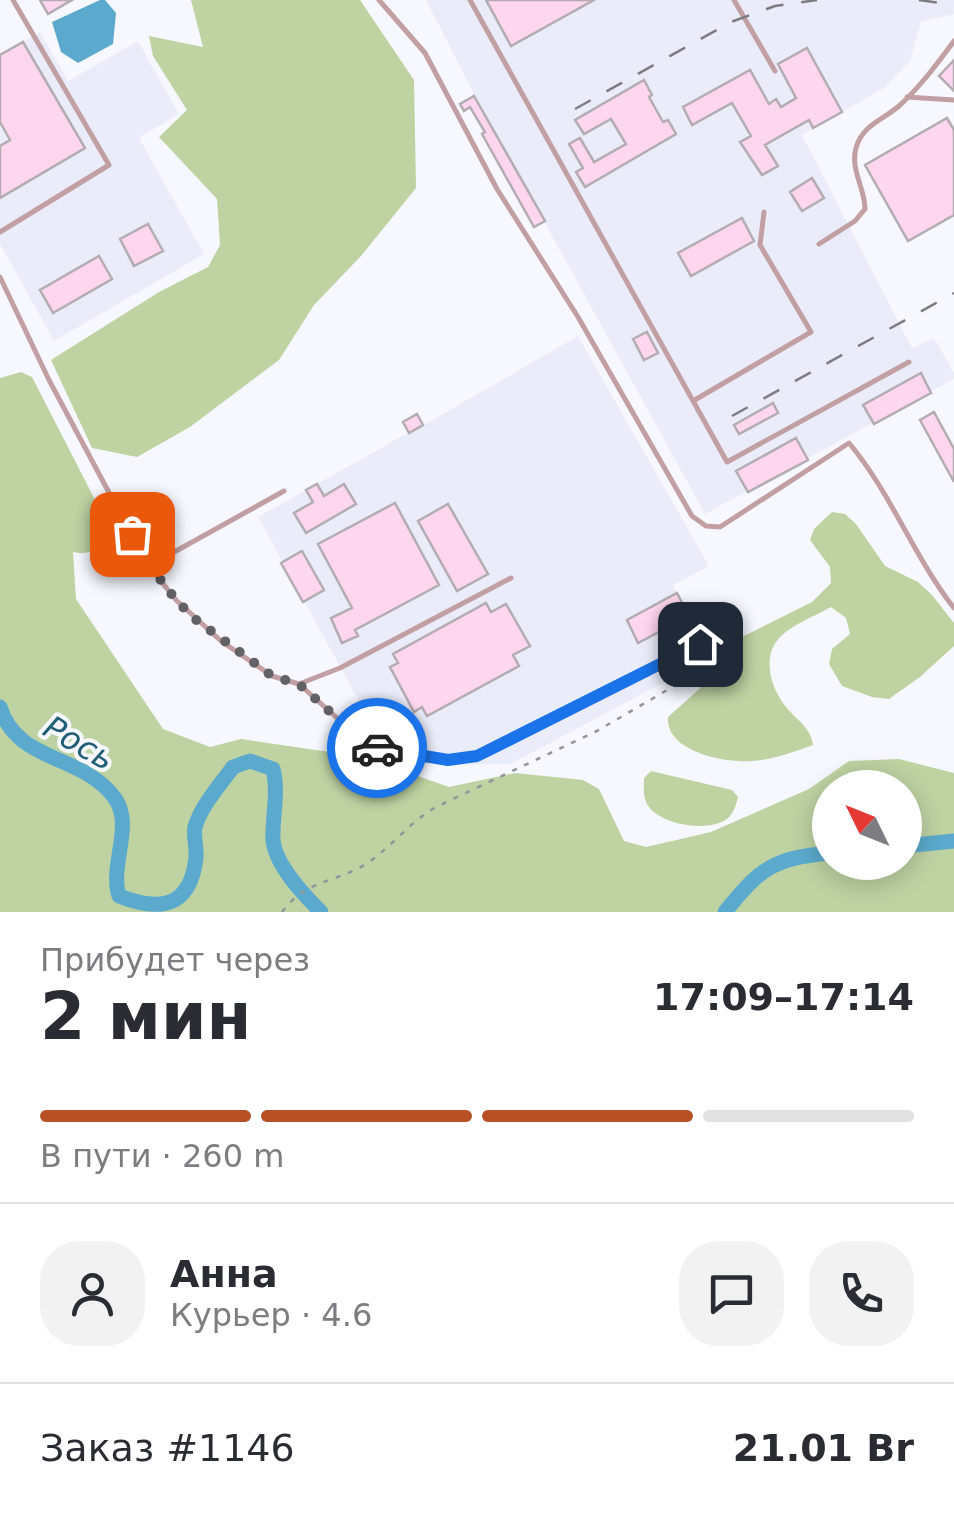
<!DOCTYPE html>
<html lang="ru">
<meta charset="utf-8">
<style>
:root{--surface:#fff;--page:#f2f2f3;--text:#2b2b33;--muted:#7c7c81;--line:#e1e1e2;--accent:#b75125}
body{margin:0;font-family:"DejaVu Sans",sans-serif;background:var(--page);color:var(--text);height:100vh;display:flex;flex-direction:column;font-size:38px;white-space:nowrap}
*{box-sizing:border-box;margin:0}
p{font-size:32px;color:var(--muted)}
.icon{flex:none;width:55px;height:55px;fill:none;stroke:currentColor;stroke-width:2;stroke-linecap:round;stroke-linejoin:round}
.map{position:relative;height:912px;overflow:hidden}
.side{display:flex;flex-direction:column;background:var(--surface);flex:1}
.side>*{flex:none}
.needle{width:65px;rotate:313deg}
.tools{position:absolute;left:812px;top:770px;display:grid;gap:20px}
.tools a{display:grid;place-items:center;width:110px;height:110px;border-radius:50%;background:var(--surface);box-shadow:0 5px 25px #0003;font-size:50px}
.pin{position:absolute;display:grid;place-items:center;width:85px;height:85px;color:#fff;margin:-42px;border-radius:20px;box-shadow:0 5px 15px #0006}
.courier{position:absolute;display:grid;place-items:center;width:100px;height:100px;margin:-50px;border:8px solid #1a73e8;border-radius:50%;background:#fff;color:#222;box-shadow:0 2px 12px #0007}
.head em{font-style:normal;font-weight:800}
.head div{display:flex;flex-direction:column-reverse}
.head{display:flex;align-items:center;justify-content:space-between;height:170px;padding:0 40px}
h1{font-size:65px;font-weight:800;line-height:75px}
.bar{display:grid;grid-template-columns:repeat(4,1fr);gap:15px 10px;align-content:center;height:120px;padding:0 40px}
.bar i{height:12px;border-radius:8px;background:var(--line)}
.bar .current{background:var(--accent)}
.bar p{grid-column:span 4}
.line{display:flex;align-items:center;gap:25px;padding:0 40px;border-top:2px solid var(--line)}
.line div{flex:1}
.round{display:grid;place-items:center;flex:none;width:105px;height:105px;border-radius:40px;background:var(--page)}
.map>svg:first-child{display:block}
.built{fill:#eaecf9}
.green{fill:#bed2a2;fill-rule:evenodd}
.water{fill:#5baacd}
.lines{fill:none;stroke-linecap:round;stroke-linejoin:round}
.river{stroke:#5baacd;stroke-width:15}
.building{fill:#ffd6ef;stroke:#b3acb0;stroke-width:2.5}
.path{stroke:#939499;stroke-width:2.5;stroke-dasharray:5 8;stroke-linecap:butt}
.lane{stroke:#c29fa2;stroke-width:5}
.rail{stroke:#7c7d81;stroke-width:2.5;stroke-dasharray:18 18;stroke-linecap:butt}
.done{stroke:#616166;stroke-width:10;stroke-dasharray:0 18}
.route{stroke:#1a73e8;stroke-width:12}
.labels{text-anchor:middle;stroke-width:8;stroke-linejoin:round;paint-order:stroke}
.water-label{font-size:32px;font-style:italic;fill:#205d76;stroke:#f7f8ff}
</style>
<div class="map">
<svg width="954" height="912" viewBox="0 0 954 912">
<rect width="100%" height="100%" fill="#f7f8ff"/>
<path class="built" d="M426 0H954V14L921 22 910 61 884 88 802 135 912 348 934 338 954 373V379L705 514 475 96Z
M40 32 68 81 138 41 179 114 139 138 204 254 54 341 0 244V55Z
M578 336 709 566 673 585 713 656 511 764 439 765 395 759 382 743 258 517 408 433 403 422 417 414 424 425Z"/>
<path class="green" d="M191 0H360L414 80 416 188 361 256 314 305 279 360 190 427 137 457 92 448 51 360 159 292 208 267 220 245 217 199 159 137 187 110 153 56 149 36 203 47Z
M21 372 32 377 110 529C102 545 92 557 73 552L76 599 163 729 210 747 241 739 364 757 449 787 515 773 583 780 599 789 624 841 646 847 711 832 809 789 849 761 899 759 954 773V912H0V378ZM830 788H905V862H830Z
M832 512 845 514 856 524 885 566 918 582 932 595 954 623V646L920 677 889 699 872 697 842 686 829 664 832 649 850 634 846 618 831 607C803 623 765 632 770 670 771 683 778 697 786 707 797 720 811 728 813 745 793 752 773 760 751 761 724 763 665 751 668 717L715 675 738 639 812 602 831 583 830 567 810 540 814 529Z
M651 771 732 790 738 797C736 805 734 813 727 819 708 833 656 825 646 802 643 795 644 786 644 778Z"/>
<path class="water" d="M100 0H105L116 13 113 44 78 63 61 52 52 22Z"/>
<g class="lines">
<path class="river" d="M0 707C17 763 82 754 114 797 135 824 109 865 119 896 160 912 190 908 196 858 197 848 193 836 195 827 201 806 220 785 233 767L250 761 273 769C279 793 272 816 273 840 275 865 304 895 321 912
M905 846 954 841
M725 912C760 868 774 858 830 853"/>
</g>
<path class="building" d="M40 0H72L48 14Z
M486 0H594L511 46Z
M23 42 85 148 0 198V146L10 140 0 122V55Z
M807 48 842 112 813 128 809 120 765 145 778 166 762 175 740 142 751 136 732 103 692 125 683 107 750 70 769 104 776 99 781 107 796 98 778 64Z
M954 60V91L939 76Z
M644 80 652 95 649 97 663 122 668 120 676 134 585 187 576 172 583 168 569 144 580 138 594 162 626 144 611 119 584 134 575 120Z
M474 96 545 221 534 227 482 134 485 132 470 107 464 111 460 104Z
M947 118 954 130V215L908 241 865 165Z
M812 178 824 198 802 211 790 192Z
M742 218 754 241 691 276 678 253Z
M148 224 163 251 134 266 120 239Z
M99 256 112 279 53 313 40 290Z
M647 332 658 353 644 360 633 339Z
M921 373 931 393 874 424 863 405Z
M773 403 778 413 739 434 734 425Z
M934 412 954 449V482L920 420Z
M417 414 423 425 409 433 403 422Z
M796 438 808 460 748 492 736 471Z
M317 484 324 496 344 484 356 504 306 533 294 513 313 502 306 490Z
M395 503 439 585 355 630 358 636 342 643 331 618 352 608 318 544Z
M448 504 488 574 457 591 418 521Z
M302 551 324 590 303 602 281 563Z
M677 593 689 616 638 643 627 620Z
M486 603 491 612 506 604 530 646 513 655 519 666 427 716 422 707 414 712 390 667 398 663 393 654Z"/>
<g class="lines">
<path class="path" d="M282 912C307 878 338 883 369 862 393 845 410 822 436 807L597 731 710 665 719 658 718 650"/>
<path class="lane" d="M379 0 425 53 497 189 578 317 692 516 706 526 720 527 849 443C891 493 914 557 954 608
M470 0 727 462 909 362
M734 0 775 71
M907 97 954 100
M0 232 109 165 13 0
M819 244 855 221 865 209C865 188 850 170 856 148 862 125 883 120 899 106 920 87 937 64 954 41
M0 277 49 380 114 502 149 566 176 600 221 641 272 676 299 684 365 743 376 748 448 760 477 756 701 644
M693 401 811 332 760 245 764 212
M149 566 284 491
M299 684 340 668 511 578"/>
<path class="rail" d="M919 0 954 5
M575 109 731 22 775 6 817 0
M732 416 954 293"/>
</g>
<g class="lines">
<path class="done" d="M132 534 150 566 176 600 195 619 272 676 299 684 365 743 377 748"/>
<path class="route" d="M377 748 448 760 477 756 700 644"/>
</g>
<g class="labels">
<g class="water-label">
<text transform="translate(79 743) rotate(30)" y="11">Рось</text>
</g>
</g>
</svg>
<div class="tools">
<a><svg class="needle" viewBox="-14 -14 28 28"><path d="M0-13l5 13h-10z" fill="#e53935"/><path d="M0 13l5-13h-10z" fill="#7c7c81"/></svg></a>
</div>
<div class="pin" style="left:132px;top:534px;background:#ea580c"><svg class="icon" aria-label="bag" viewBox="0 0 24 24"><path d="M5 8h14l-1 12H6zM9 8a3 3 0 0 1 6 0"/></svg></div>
<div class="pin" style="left:700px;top:644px;background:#1f2937"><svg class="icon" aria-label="home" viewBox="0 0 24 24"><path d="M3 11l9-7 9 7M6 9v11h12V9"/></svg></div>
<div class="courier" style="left:377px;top:748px"><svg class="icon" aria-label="car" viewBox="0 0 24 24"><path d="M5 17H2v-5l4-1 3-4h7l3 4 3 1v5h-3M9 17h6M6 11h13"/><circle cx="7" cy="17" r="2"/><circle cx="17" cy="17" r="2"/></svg></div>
</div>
<section class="side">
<div class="head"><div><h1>2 мин</h1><p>Прибудет через</p></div><em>17:09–17:14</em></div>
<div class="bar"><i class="current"></i><i class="current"></i><i class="current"></i><i></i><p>В пути · 260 m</p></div>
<div class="line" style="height:180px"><a class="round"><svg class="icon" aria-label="person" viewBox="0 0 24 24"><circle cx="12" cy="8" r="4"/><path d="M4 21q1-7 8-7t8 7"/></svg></a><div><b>Анна</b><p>Курьер · 4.6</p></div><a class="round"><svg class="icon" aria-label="chat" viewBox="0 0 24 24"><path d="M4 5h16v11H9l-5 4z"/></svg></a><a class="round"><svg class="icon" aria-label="phone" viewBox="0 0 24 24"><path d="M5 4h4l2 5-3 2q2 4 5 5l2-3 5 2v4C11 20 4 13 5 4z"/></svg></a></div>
<div class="line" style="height:130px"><div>Заказ #1146</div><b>21.01 Br</b></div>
</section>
